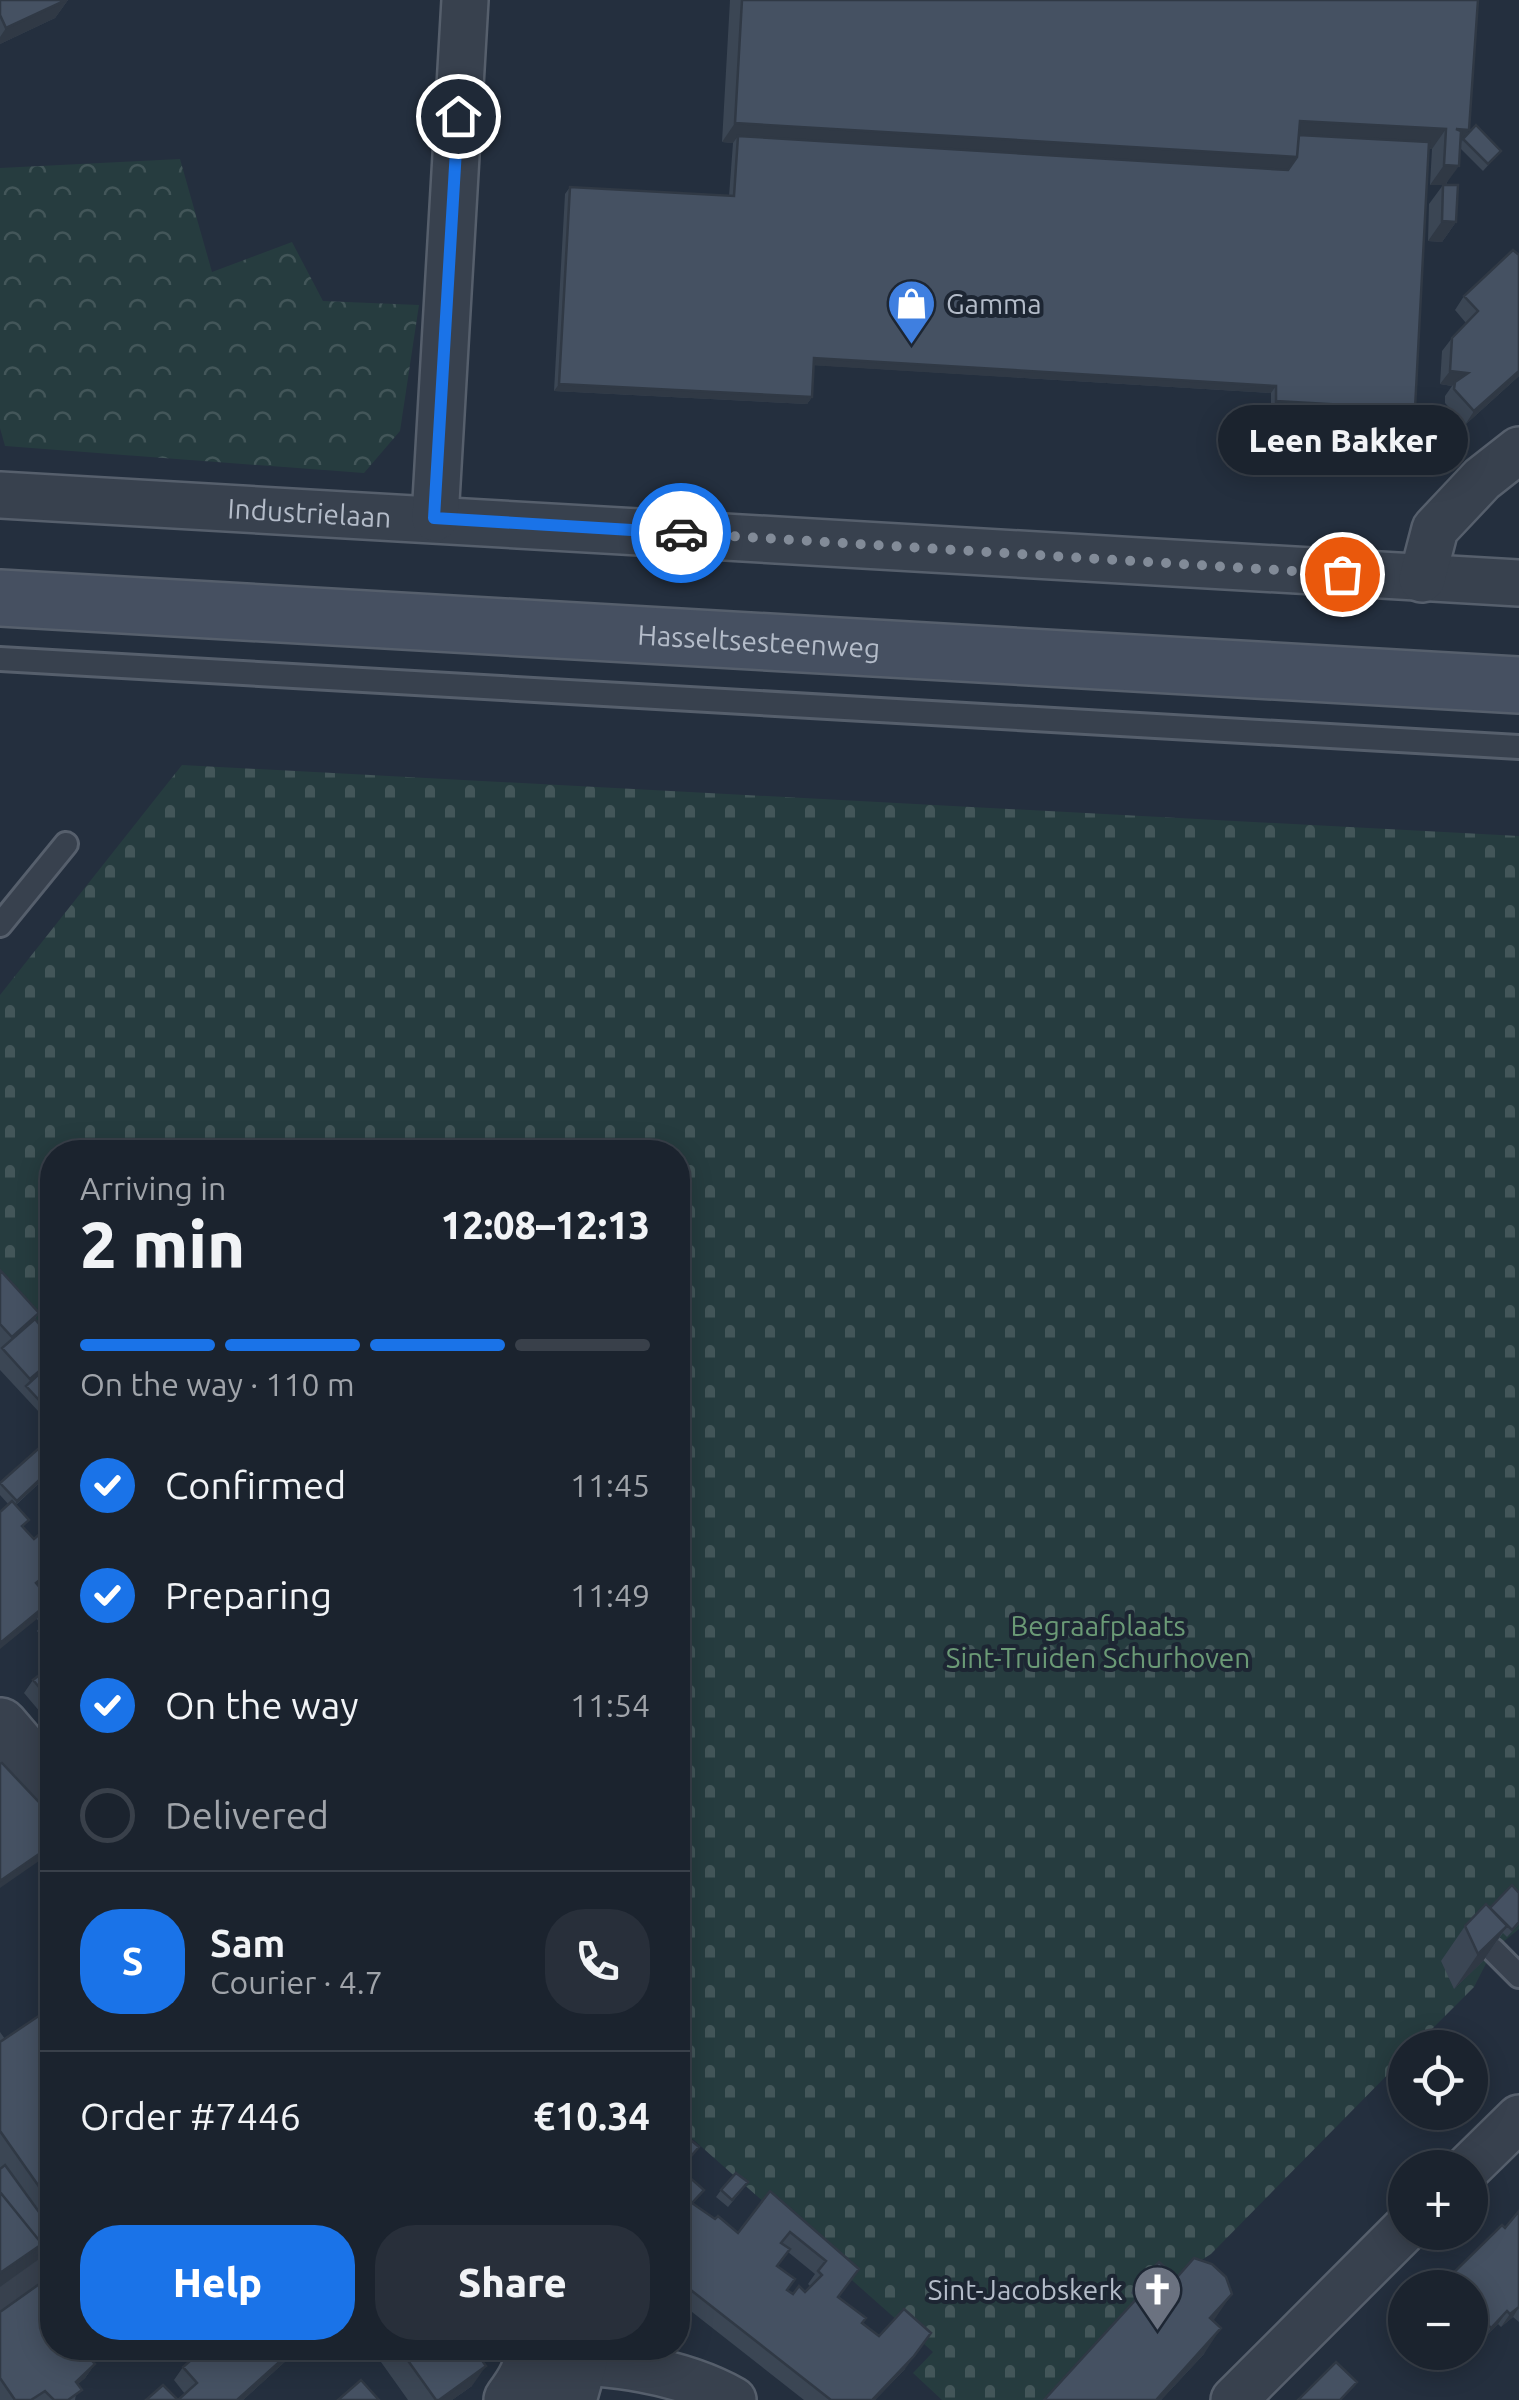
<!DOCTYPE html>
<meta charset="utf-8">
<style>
:root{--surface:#1b232e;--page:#282f3a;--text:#f1f3f6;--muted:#a0a4aa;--line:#39404a;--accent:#1a73e8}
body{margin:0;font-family:Ubuntu,sans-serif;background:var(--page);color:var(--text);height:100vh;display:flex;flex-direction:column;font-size:38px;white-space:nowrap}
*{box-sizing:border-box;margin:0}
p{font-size:32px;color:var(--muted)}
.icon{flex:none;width:55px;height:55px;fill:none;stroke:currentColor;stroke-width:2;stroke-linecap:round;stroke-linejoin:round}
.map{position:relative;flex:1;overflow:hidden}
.details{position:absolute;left:40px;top:1140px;width:650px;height:1220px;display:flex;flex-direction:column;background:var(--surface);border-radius:40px;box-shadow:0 5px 25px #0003,0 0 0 2px var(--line)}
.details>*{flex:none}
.tools{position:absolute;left:1388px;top:2030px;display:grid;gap:20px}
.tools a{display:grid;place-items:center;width:100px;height:100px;border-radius:50%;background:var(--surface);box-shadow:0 5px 25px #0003,0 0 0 2px var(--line);font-size:50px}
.pin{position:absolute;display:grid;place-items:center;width:85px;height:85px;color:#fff;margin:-42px;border:5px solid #fff;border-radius:50%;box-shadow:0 2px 10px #0007}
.courier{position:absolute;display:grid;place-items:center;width:100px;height:100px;margin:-50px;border:8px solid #1a73e8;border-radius:50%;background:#fff;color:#222;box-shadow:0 2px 12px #0007}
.bubble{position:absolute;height:70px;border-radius:35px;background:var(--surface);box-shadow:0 5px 25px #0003,0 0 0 2px var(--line);font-size:32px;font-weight:800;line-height:70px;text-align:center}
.summary em{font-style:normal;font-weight:800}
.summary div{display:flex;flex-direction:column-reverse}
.summary{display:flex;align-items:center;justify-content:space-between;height:170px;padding:0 40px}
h1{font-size:65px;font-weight:800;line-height:75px}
.bar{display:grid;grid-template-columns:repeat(4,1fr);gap:15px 10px;align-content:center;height:120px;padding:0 40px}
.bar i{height:12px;border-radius:8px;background:var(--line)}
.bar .on{background:var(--accent)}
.bar p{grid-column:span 4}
.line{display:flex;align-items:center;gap:25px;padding:0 40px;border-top:2px solid var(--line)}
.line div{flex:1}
.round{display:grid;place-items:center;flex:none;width:105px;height:105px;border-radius:40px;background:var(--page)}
ol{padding:0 40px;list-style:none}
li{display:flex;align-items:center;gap:30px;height:110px}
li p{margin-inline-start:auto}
li .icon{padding:10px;border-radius:50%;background:var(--accent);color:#fff;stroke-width:4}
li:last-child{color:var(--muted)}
li i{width:55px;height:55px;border:5px solid var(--line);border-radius:50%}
.action{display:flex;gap:20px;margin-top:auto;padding:20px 40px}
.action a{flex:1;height:115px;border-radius:40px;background:var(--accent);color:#fff;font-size:40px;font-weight:800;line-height:115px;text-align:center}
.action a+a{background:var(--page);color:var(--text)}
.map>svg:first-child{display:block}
.forest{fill:url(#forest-crowns)}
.cemetery{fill:url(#cemetery-stones)}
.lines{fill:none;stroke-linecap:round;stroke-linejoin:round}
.service-casing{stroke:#565f6c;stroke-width:28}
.minor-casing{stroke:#565f6c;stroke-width:50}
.tertiary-casing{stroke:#565f6c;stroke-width:60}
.secondary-casing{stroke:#565f6c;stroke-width:60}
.service{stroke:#38414e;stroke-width:22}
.minor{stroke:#38414e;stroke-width:45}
.tertiary{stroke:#38414e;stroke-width:55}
.secondary{stroke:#465061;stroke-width:55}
.wall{fill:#3b4654;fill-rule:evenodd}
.shaded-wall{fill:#303945}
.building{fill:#455162;stroke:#303945;stroke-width:2.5;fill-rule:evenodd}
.done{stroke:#828b98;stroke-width:10;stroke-dasharray:0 18}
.route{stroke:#1a73e8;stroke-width:12}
.labels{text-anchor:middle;stroke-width:8;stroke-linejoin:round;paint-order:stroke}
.poi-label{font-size:28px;fill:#b4bcc9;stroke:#1d2633;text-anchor:start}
.street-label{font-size:28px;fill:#b4bcc9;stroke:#1d2633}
.park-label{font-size:28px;fill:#6b9a76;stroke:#1d2633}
</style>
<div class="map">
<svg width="1519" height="2400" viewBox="0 0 1519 2400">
<defs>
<pattern id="forest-crowns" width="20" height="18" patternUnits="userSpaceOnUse" patternTransform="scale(2.5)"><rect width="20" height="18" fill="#263c3f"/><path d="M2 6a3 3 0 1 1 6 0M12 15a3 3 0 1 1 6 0" fill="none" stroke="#435659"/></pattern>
<pattern id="cemetery-stones" width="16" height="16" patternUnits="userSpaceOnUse" patternTransform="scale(2.5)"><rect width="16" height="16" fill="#263c3f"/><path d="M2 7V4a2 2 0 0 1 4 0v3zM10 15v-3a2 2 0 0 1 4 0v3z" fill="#435659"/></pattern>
</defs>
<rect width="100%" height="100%" fill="#242f3e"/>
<path class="forest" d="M180 159 212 272 292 242 323 301 419 305 400 431 364 473 5 446 0 428V168Z"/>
<path class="cemetery" d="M182 765 1519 836V1929L1493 1950 1474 1987 1414 2047 1405 2048V2057L1211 2254 1143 2298 1050 2400H942L913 2373 933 2352 678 2126V1152H52V1356L0 1297V995Z"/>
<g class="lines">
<defs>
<path id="service" d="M0 659 1519 747
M0 925 66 844
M1493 1950 1519 1976"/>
<g id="minor">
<path id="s1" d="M0 495 1519 583"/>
<path d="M435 518 465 0"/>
<path d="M1422 579 1435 529 1482 479 1519 450"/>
<path d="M1468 2168 1519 2118"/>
<path d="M0 2301 52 2265"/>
<path d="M546 2360C609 2362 678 2369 733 2400"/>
<path d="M1234 2400 1405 2229"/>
</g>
<path id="tertiary" d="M0 1726 52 1787
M512 2400C524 2384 534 2368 533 2348
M568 2400 579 2361 576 2348"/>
<g id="secondary">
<path id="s2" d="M0 598 1519 685"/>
</g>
</defs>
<use href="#service" class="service-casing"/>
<use href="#minor" class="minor-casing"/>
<use href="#tertiary" class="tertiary-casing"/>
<use href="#secondary" class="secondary-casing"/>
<use href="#service" class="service"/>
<use href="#minor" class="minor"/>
<use href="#tertiary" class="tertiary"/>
<use href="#secondary" class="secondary"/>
</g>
<path class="wall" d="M0 0H68L55 18 0 44Z
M730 0H1478L1469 130 1461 143 1463 139 1501 151 1483 171 1460 148 1446 185 1456 222 1442 242 1428 241 1429 204 1443 185H1430L1432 149H1428L1410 416 1271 408V393L814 365 812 397 807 404 554 391 565 194 570 187 729 196 733 143 722 142Z
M1513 250 1519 376 1465 425 1445 403V396L1452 386 1440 384 1442 351 1452 338 1466 323 1455 310 1464 296Z
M0 1270 39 1313 35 1319 52 1340V1426L0 1370Z
M52 1464V1470L50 1473 16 1505 24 1528 34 1539 52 1523V1575L39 1587 51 1601 52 1600V1652L37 1631 41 1625 37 1619 9 1505 0 1495V1483Z
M52 1665V1726L24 1693 33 1680Z
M1490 1908 1519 1924 1507 1937 1503 1933 1483 1961 1454 1989 1441 1961 1465 1926Z
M52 1964V1978L47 1972Z
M52 2007V2247L49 2252 0 2287V2032L5 2039Z
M678 2145 699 2147 681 2171 694 2204 715 2219 738 2233 770 2191 859 2269 839 2297 905 2369 875 2400H804L678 2301ZM788 2252 815 2274 808 2284 811 2287 805 2292 793 2294 787 2290 778 2266Z
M743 2189 728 2207 716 2197 721 2190Z
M1519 2211V2322L1513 2317 1501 2327 1498 2324 1481 2341 1470 2329V2288H1441L1446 2280 1505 2228Z
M1135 2286 1213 2321 1204 2354 1161 2400H1044L1137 2299 1131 2293Z
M0 2312 52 2348 95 2364 85 2378 78 2384 75 2400H0Z
M229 2348H300L243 2400H178L185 2394 174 2380 183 2367 226 2359 233 2352Z
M371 2348H473L472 2386 452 2400H408Z"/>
<path class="shaded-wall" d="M66 0H68L55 18 0 44V37L6 28Z
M1300 121 1446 129 1432 149 1290 141Z
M735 123 1297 157 1284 177 738 136 733 143 722 142Z
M1456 129 1469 130 1455 150Z
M1444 165 1459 166 1445 185H1430Z
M1442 221 1456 222 1442 242 1428 241Z
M814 358 1276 386 1271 393 809 365Z
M1450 371 1468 373 1452 386 1440 384Z
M1519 371V376L1465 425 1474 411Z
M559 384 812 397 807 404 554 391Z
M1276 401 1415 409 1410 416 1271 408Z
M52 1468 50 1473 12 1508 17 1501Z
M52 1570V1575L27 1597 36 1583Z
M46 1605 37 1619 0 1649V1643Z
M52 1845V1852L0 1888V1881Z
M1507 1926 1483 1961 1454 1989 1478 1954Z
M52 2243V2247L49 2252 0 2287V2273L42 2244Z
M1232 2294 1214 2320 1192 2344 1210 2318Z
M1519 2307 1513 2317 1501 2327 1510 2314Z
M1507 2311 1498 2324 1481 2341 1491 2328Z
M1221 2328 1204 2354 1161 2400H1156Z
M931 2333 905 2369 875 2400H872Z
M295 2348H300L243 2400H237Z
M95 2364 85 2378 66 2395 76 2382Z
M486 2366 472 2386 452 2400H439Z"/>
<path class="building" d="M0 0H66L6 28 0 15Z
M742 0H1478L1469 130 1456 129 1461 131 1459 166 1444 165 1446 129 1300 121 1297 157 735 123Z
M1476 125 1501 151 1488 164 1463 139Z
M1299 135 1429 142 1415 409 1276 401V386L814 358 812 397 559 384 570 187 734 196 738 136 1288 170 1297 157Z
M1443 185H1458L1456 222 1442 221Z
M1513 250 1519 255V371L1474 411 1454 389 1455 382 1468 373 1450 371 1452 338 1478 311 1464 296Z
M0 1270 39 1313 12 1337 0 1324Z
M35 1319 52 1340V1360L30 1379 2 1348Z
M52 1362V1414L26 1386Z
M38 1449 52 1464V1468L17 1501 0 1483Z
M12 1501 29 1520 22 1526 34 1539 52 1523V1570L36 1583 51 1601 52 1600V1613L46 1605 0 1643V1512Z
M52 1614V1626L46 1618Z
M52 1665V1702L33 1680Z
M2 1763 52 1816V1845L0 1881V1764Z
M1512 1885 1519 1893V1922L1512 1930 1490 1908Z
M1486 1904 1507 1926 1478 1954 1465 1926Z
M52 2007V2205L0 2131V2042Z
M686 2136 699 2147 680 2169 704 2190 692 2203 715 2219 718 2216 738 2233 770 2191 859 2269 838 2297 866 2318 862 2323 879 2336 904 2309 931 2333 914 2356 872 2400H831L678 2280V2145ZM790 2232 826 2261 818 2271 822 2275 805 2292 799 2286 793 2294 787 2290 795 2279 777 2266 790 2249 781 2243Z
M5 2165 52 2230V2243L34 2256 42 2244 0 2192V2169Z
M736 2173 748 2182 732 2200 721 2190Z
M0 2192 42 2244 0 2273Z
M1519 2211V2307L1510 2314 1507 2311 1491 2328 1470 2305V2288H1453L1446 2280 1502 2225 1505 2228Z
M1194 2258 1212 2264 1226 2277 1232 2294 1210 2318 1221 2328 1156 2400H1044L1161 2272 1172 2283Z
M1159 2262 1177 2278 1172 2283 1161 2272 1143 2292 1135 2286Z
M52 2275V2348H80L95 2364 76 2382 82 2390 68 2400H54L45 2391 31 2400H15L0 2378V2312Z
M205 2348H215L226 2359 238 2348H295L237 2400H178L197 2383 183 2367Z
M399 2348H473L486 2366 439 2400H436Z
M1336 2362 1357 2382 1340 2400H1298Z
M361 2380 379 2400H338Z
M163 2385 178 2400H146Z"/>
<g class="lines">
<path class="done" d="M681 533 1342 574"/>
<path class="route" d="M458 116 434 518 681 533"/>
</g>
<defs>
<symbol id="shop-pin" viewBox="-11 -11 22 30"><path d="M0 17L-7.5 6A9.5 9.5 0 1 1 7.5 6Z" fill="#3f7fe0" stroke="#1d2633"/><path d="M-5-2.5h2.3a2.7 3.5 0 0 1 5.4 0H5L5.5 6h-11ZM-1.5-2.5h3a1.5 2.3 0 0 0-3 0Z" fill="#fff"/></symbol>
<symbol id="church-pin" viewBox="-11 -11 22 30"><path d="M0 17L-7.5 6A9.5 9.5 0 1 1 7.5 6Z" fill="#6b7280" stroke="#1d2633"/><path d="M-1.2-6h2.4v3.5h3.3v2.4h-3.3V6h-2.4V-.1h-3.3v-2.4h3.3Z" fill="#fff"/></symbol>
</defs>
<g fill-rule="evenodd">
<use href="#shop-pin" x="884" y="276" width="55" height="75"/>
<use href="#church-pin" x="1130" y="2262" width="55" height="75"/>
</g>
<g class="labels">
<g class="poi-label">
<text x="946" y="314">Gamma</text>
<text x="1123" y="2300" text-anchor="end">Sint-Jacobskerk</text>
</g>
<g class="street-label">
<text dy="10" stroke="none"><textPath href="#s1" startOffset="310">Industrielaan</textPath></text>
<text dy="10" stroke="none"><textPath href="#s2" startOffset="760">Hasseltsesteenweg</textPath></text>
</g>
<g class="park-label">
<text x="1098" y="1636">Begraafplaats<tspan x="1098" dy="32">Sint-Truiden Schurhoven</tspan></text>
</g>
</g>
</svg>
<div class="tools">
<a><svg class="icon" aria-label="locate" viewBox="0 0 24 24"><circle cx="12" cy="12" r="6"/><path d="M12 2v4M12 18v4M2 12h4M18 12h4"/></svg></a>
<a>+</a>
<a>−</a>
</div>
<div class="pin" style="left:1342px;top:574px;background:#ea580c"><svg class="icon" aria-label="bag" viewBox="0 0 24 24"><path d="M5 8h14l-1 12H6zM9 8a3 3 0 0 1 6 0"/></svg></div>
<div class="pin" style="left:458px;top:116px;background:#1f2937"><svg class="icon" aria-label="home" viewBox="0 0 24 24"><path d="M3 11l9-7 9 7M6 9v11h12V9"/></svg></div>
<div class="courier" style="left:681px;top:533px"><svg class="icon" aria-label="car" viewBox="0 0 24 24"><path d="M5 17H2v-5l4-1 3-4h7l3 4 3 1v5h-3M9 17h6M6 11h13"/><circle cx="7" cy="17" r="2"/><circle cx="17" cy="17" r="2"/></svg></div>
<div class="bubble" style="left:1218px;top:405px;width:250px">Leen Bakker</div>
<section class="details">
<div class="summary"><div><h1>2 min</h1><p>Arriving in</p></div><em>12:08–12:13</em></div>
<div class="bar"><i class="on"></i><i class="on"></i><i class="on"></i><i></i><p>On the way · 110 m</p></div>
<ol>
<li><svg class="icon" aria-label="check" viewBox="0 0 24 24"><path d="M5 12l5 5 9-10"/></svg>Confirmed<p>11:45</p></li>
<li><svg class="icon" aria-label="check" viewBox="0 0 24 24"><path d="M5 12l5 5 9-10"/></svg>Preparing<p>11:49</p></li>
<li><svg class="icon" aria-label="check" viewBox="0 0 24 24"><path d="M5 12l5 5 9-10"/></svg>On the way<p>11:54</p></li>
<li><i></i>Delivered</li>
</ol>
<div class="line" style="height:180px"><b class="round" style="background:var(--accent);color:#fff">S</b><div><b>Sam</b><p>Courier · 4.7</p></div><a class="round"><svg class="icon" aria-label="phone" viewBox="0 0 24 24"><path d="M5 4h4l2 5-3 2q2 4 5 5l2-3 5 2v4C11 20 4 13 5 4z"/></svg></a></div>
<div class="line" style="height:130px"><div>Order #7446</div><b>€10.34</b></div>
<div class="action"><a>Help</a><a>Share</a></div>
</section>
</div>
